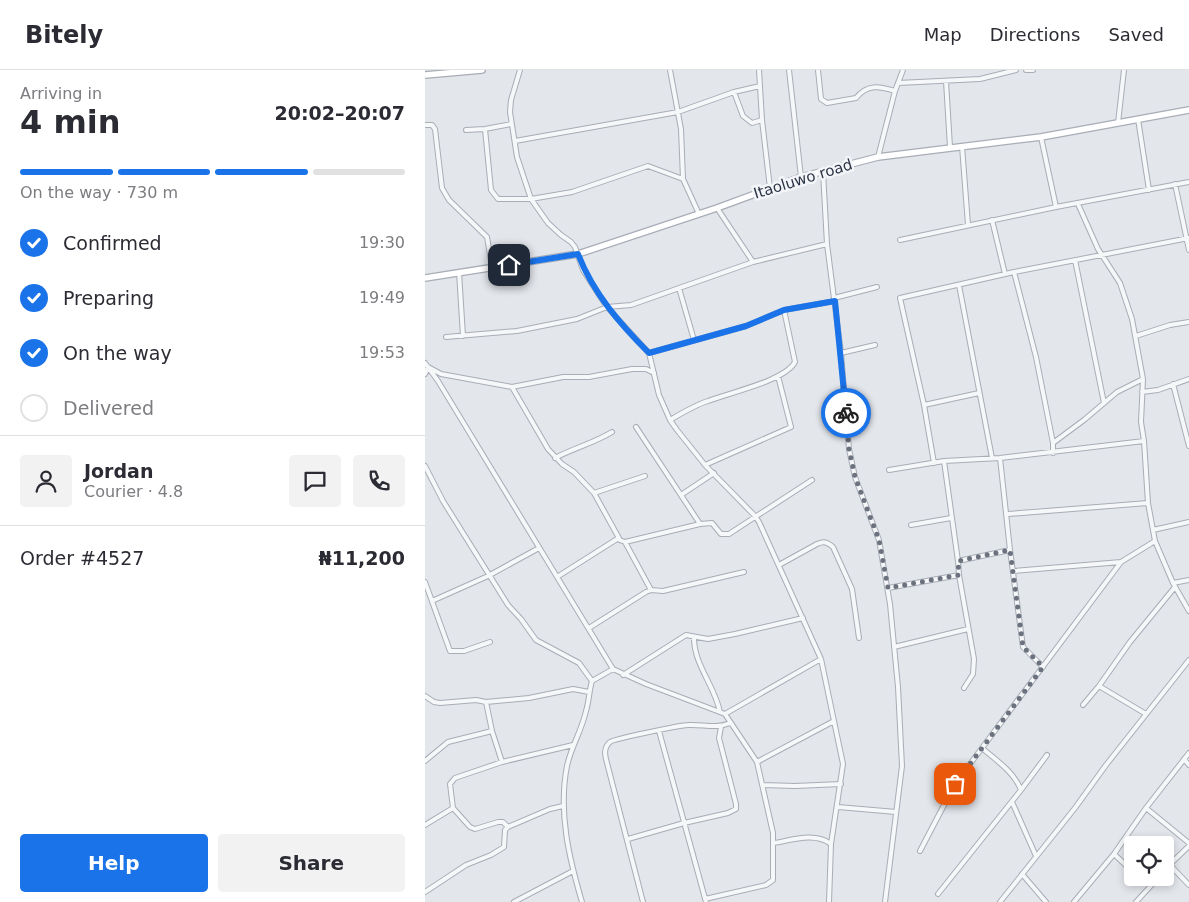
<!DOCTYPE html>
<meta charset="utf-8">
<style>
:root{--surface:#fff;--page:#f2f2f3;--text:#2b2b33;--muted:#7c7c81;--line:#e1e1e2;--accent:#1a73e8}
body{margin:0;font-family:"DejaVu Sans",sans-serif;background:var(--page);color:var(--text);height:100vh;display:flex;flex-direction:column;font-size:19px;white-space:nowrap}
*{box-sizing:border-box;margin:0}
p{font-size:16px;color:var(--muted)}
.icon{flex:none;width:28px;height:28px;fill:none;stroke:currentColor;stroke-width:2;stroke-linecap:round;stroke-linejoin:round}
.map{position:relative;flex:1;overflow:hidden}
.details{display:flex;flex-direction:column;background:var(--surface);width:425px}
.details>*{flex:none}
.tools{position:absolute;left:699px;top:766px;display:grid;gap:10px}
.tools a{display:grid;place-items:center;width:50px;height:50px;border-radius:5px;background:var(--surface);box-shadow:0 2px 8px #0003;font-size:25px}
.pin{position:absolute;display:grid;place-items:center;width:42px;height:42px;color:#fff;margin:-21px;border-radius:10px;box-shadow:0 2px 8px #0006}
.courier{position:absolute;display:grid;place-items:center;width:50px;height:50px;margin:-25px;border:4px solid #1a73e8;border-radius:50%;background:#fff;color:#222;box-shadow:0 1px 6px #0007}
.head em{font-style:normal;font-weight:700}
.head div{display:flex;flex-direction:column-reverse}
.head{display:flex;align-items:center;justify-content:space-between;height:85px;padding:0 20px}
h1{font-size:32px;font-weight:700;line-height:38px}
.bar{display:grid;grid-template-columns:repeat(4,1fr);gap:8px 5px;align-content:center;height:60px;padding:0 20px}
.bar i{height:6px;border-radius:4px;background:var(--line)}
.bar .selected{background:var(--accent)}
.bar p{grid-column:span 4}
.line{display:flex;align-items:center;gap:12px;padding:0 20px;border-top:1px solid var(--line)}
.line div{flex:1}
.round{display:grid;place-items:center;flex:none;width:52px;height:52px;border-radius:5px;background:var(--page)}
ol{padding:0 20px;list-style:none}
li{display:flex;align-items:center;gap:15px;height:55px}
li p{margin-inline-start:auto}
li .icon{padding:5px;border-radius:50%;background:var(--accent);color:#fff;stroke-width:4}
li:last-child{color:var(--muted)}
li i{width:28px;height:28px;border:2px solid var(--line);border-radius:50%}
.cta{display:flex;gap:10px;margin-top:auto;padding:10px 20px}
.cta a{flex:1;height:58px;border-radius:5px;background:var(--accent);color:#fff;font-size:20px;font-weight:700;line-height:58px;text-align:center}
.cta a+a{background:var(--page);color:var(--text)}
header{display:flex;align-items:center;gap:30px;box-sizing:border-box;height:70px;padding:0 25px;background:var(--surface);border-bottom:1px solid var(--line)}
header strong{font-size:24px}
nav{display:flex;gap:28px;margin-inline-start:auto;font-size:18px}
main{display:flex;flex:1;min-height:0}
.map>svg:first-child{display:block}
.lines{fill:none;stroke-linecap:round;stroke-linejoin:round}
.street-casing{stroke:#a8adb6;stroke-width:6}
.secondary-casing{stroke:#a8adb6;stroke-width:8}
.street{stroke:#f6f7f9;stroke-width:4}
.secondary{stroke:#fff;stroke-width:5.5}
.done{stroke:#6b727e;stroke-width:5;stroke-dasharray:0 9}
.route{stroke:#1a73e8;stroke-width:6}
.labels{text-anchor:middle;stroke-width:5;stroke-linejoin:round;paint-order:stroke}
.street-label{font-size:15px;fill:#2a3444;stroke:#f3f5f8}
</style>
<header>
<strong>Bitely</strong>
<nav><a>Map</a><a>Directions</a><a>Saved</a></nav>
</header>
<main>
<section class="details">
<div class="head"><div><h1>4 min</h1><p>Arriving in</p></div><em>20:02–20:07</em></div>
<div class="bar"><i class="selected"></i><i class="selected"></i><i class="selected"></i><i></i><p>On the way · 730 m</p></div>
<ol>
<li><svg class="icon" aria-label="check" viewBox="0 0 24 24"><path d="M5 12l5 5 9-10"/></svg>Confirmed<p>19:30</p></li>
<li><svg class="icon" aria-label="check" viewBox="0 0 24 24"><path d="M5 12l5 5 9-10"/></svg>Preparing<p>19:49</p></li>
<li><svg class="icon" aria-label="check" viewBox="0 0 24 24"><path d="M5 12l5 5 9-10"/></svg>On the way<p>19:53</p></li>
<li><i></i>Delivered</li>
</ol>
<div class="line" style="height:90px"><a class="round"><svg class="icon" aria-label="person" viewBox="0 0 24 24"><circle cx="12" cy="8" r="4"/><path d="M4 21q1-7 8-7t8 7"/></svg></a><div><b>Jordan</b><p>Courier · 4.8</p></div><a class="round"><svg class="icon" aria-label="chat" viewBox="0 0 24 24"><path d="M4 5h16v11H9l-5 4z"/></svg></a><a class="round"><svg class="icon" aria-label="phone" viewBox="0 0 24 24"><path d="M5 4h4l2 5-3 2q2 4 5 5l2-3 5 2v4C11 20 4 13 5 4z"/></svg></a></div>
<div class="line" style="height:65px"><div>Order #4527</div><b>₦11,200</b></div>
<div class="cta"><a>Help</a><a>Share</a></div>
</section>
<div class="map">
<svg width="764" height="832" viewBox="0 0 764 832">
<rect width="100%" height="100%" fill="#e3e6eb"/>
<g class="lines">
<defs>
<path id="street" d="M95 0 86 30 85 42 92 87 106 129 123 153 136 165 146 172 150 177 158 200 182 237 224 283 234 325 245 350 252 360 280 395 330 446 334 452 396 589 418 694 406 774 404 832
M245 0 256 59 258 109 274 144
M334 0 337 50 345 118
M364 0 376 107
M393 0 396 29 402 33 431 28C442 14 454 16 470 21
M601 0H608
M521 11 525 77
M473 13 555 9 591 0
M309 22 318 46 327 53 337 50
M713 49 724 120
M693 53 699 0
M0 55H7L10 59 17 118 24 130 62 167 67 197
M60 59 66 120 73 129H106L147 122 223 96 258 109
M41 60 60 59 86 54
M616 67 631 137
M90 71 253 42 309 22 335 16
M537 76 543 155
M453 87 470 21 478 0
M398 102 402 174 416 283 424 379 430 407 454 470 465 534 473 617 477 696 460 832
M750 114 764 180
M653 134 673 179 695 213 707 249 718 309 716 352 719 371 723 433 730 471 748 513 764 541
M567 150 580 204
M475 170 631 137 764 112
M650 190 679 333
M328 192 402 174
M34 202 38 266
M589 202 611 287 628 373V383
M534 215 567 388
M254 218 269 270
M409 228 452 217
M711 266 745 255 764 252
M21 267 92 261 152 249 182 237 206 235 328 192 292 138
M224 283 321 256 359 240 410 231
M416 283 450 275
M0 293 13 311 188 599 167 611C164 621 164 632 161 641 157 660 146 677 142 696 133 742 144 788 157 832
M0 304 3 297 16 304 87 317 138 307H164L207 299H221L229 303
M748 314 764 376
M87 317 123 379 137 394 149 402 169 423 195 470
M717 322 733 320 764 309
M499 335 554 323
M245 350C257 343 270 335 283 331 303 323 360 311 370 292L359 240
M211 357 275 454
M628 373 659 350 692 322 718 309
M130 388C149 378 169 373 187 362
M519 391 533 491
M509 393 499 335 475 228 589 202 764 168
M280 395 366 357 353 306
M0 396 18 431 83 535 96 549 111 570 154 593 167 611
M464 400 519 391 575 388 719 371
M169 423 220 406
M256 425 289 403
M583 444 723 433
M486 455 526 448
M728 460 764 452
M200 472 226 520
M585 480 598 577 618 597
M354 495 392 474C399 471 402 472 408 477L427 519 434 568
M589 501 696 492
M534 505 549 589 548 604 539 618
M132 507 192 469 200 472 275 454 287 453 296 464H304L387 410
M0 512 25 581H39L65 572
M748 513 764 510
M463 518 534 505 533 491 585 480 575 388
M7 531 63 506 114 478
M164 558 221 522 226 520 238 521 319 502
M269 568C269 595 290 616 295 642
M469 577 543 559
M188 599 221 614 300 644 332 692 348 763V810L341 815 280 829
M198 605 261 565 283 569 310 564 378 548
M0 626 9 632 15 633 51 630 61 632 104 628 148 619 164 622
M61 632 67 661 77 692
M658 635 674 616
M300 644 396 589
M721 644 674 616 705 572 750 517
M234 661 281 832
M557 678 696 492 730 471
M759 689 764 695
M0 691 23 672 67 661
M332 692 409 651
M338 715 370 716 416 714
M596 720 622 685
M587 732 611 786
M413 737 471 742
M28 738 25 714 30 708 77 692 148 675
M721 738 764 773
M0 755 28 738 45 757 50 759 73 752H78L83 757
M203 769 259 753 303 743 311 739V734L294 668 296 657
M349 773C367 770 390 762 406 774
M495 781 530 714 557 678C571 690 589 702 596 720L513 824
M689 784 708 802
M744 794 764 815
M740 799 764 776
M597 804 621 832
M713 808H714
M0 822 41 795 66 785 79 777 80 760 83 757 125 739 138 736
M89 832 148 801
M218 832 182 693C180 686 178 678 185 672 188 669 257 655 263 655 278 654 291 659 305 653
M575 832 650 738 681 695 764 590
M649 832 689 784 721 738 764 683
M711 832 733 808"/>
<path id="secondary" d="M0 5 57 0
M0 208 153 184 292 138 376 107 453 87 616 67 764 40"/>
</defs>
<use href="#street" class="street-casing"/>
<use href="#secondary" class="secondary-casing"/>
<use href="#street" class="street"/>
<use href="#secondary" class="secondary"/>
</g>
<g class="lines">
<path class="done" d="M421 343 424 379 430 407 454 470 463 518 534 505 533 491 585 480 598 577 618 597 530 714"/>
<path class="route" d="M84 195 153 184C168 223 195 254 224 283L321 256 359 240 410 231 421 343"/>
</g>
<g class="labels">
<g class="street-label">
<text transform="translate(378 109) rotate(-17)" y="5">Itaoluwo road</text>
</g>
</g>
</svg>
<div class="tools">
<a><svg class="icon" aria-label="locate" viewBox="0 0 24 24"><circle cx="12" cy="12" r="6"/><path d="M12 2v4M12 18v4M2 12h4M18 12h4"/></svg></a>
</div>
<div class="pin" style="left:530px;top:714px;background:#ea580c"><svg class="icon" aria-label="bag" viewBox="0 0 24 24"><path d="M5 8h14l-1 12H6zM9 8a3 3 0 0 1 6 0"/></svg></div>
<div class="pin" style="left:84px;top:195px;background:#1f2937"><svg class="icon" aria-label="home" viewBox="0 0 24 24"><path d="M3 11l9-7 9 7M6 9v11h12V9"/></svg></div>
<div class="courier" style="left:421px;top:343px"><svg class="icon" aria-label="bike" viewBox="0 0 24 24"><circle cx="6" cy="16" r="4"/><circle cx="18" cy="16" r="4"/><path d="M6 16l4-8h5l3 8M10 8l3 8H6M13 5h3"/></svg></div>
</div>
</main>
